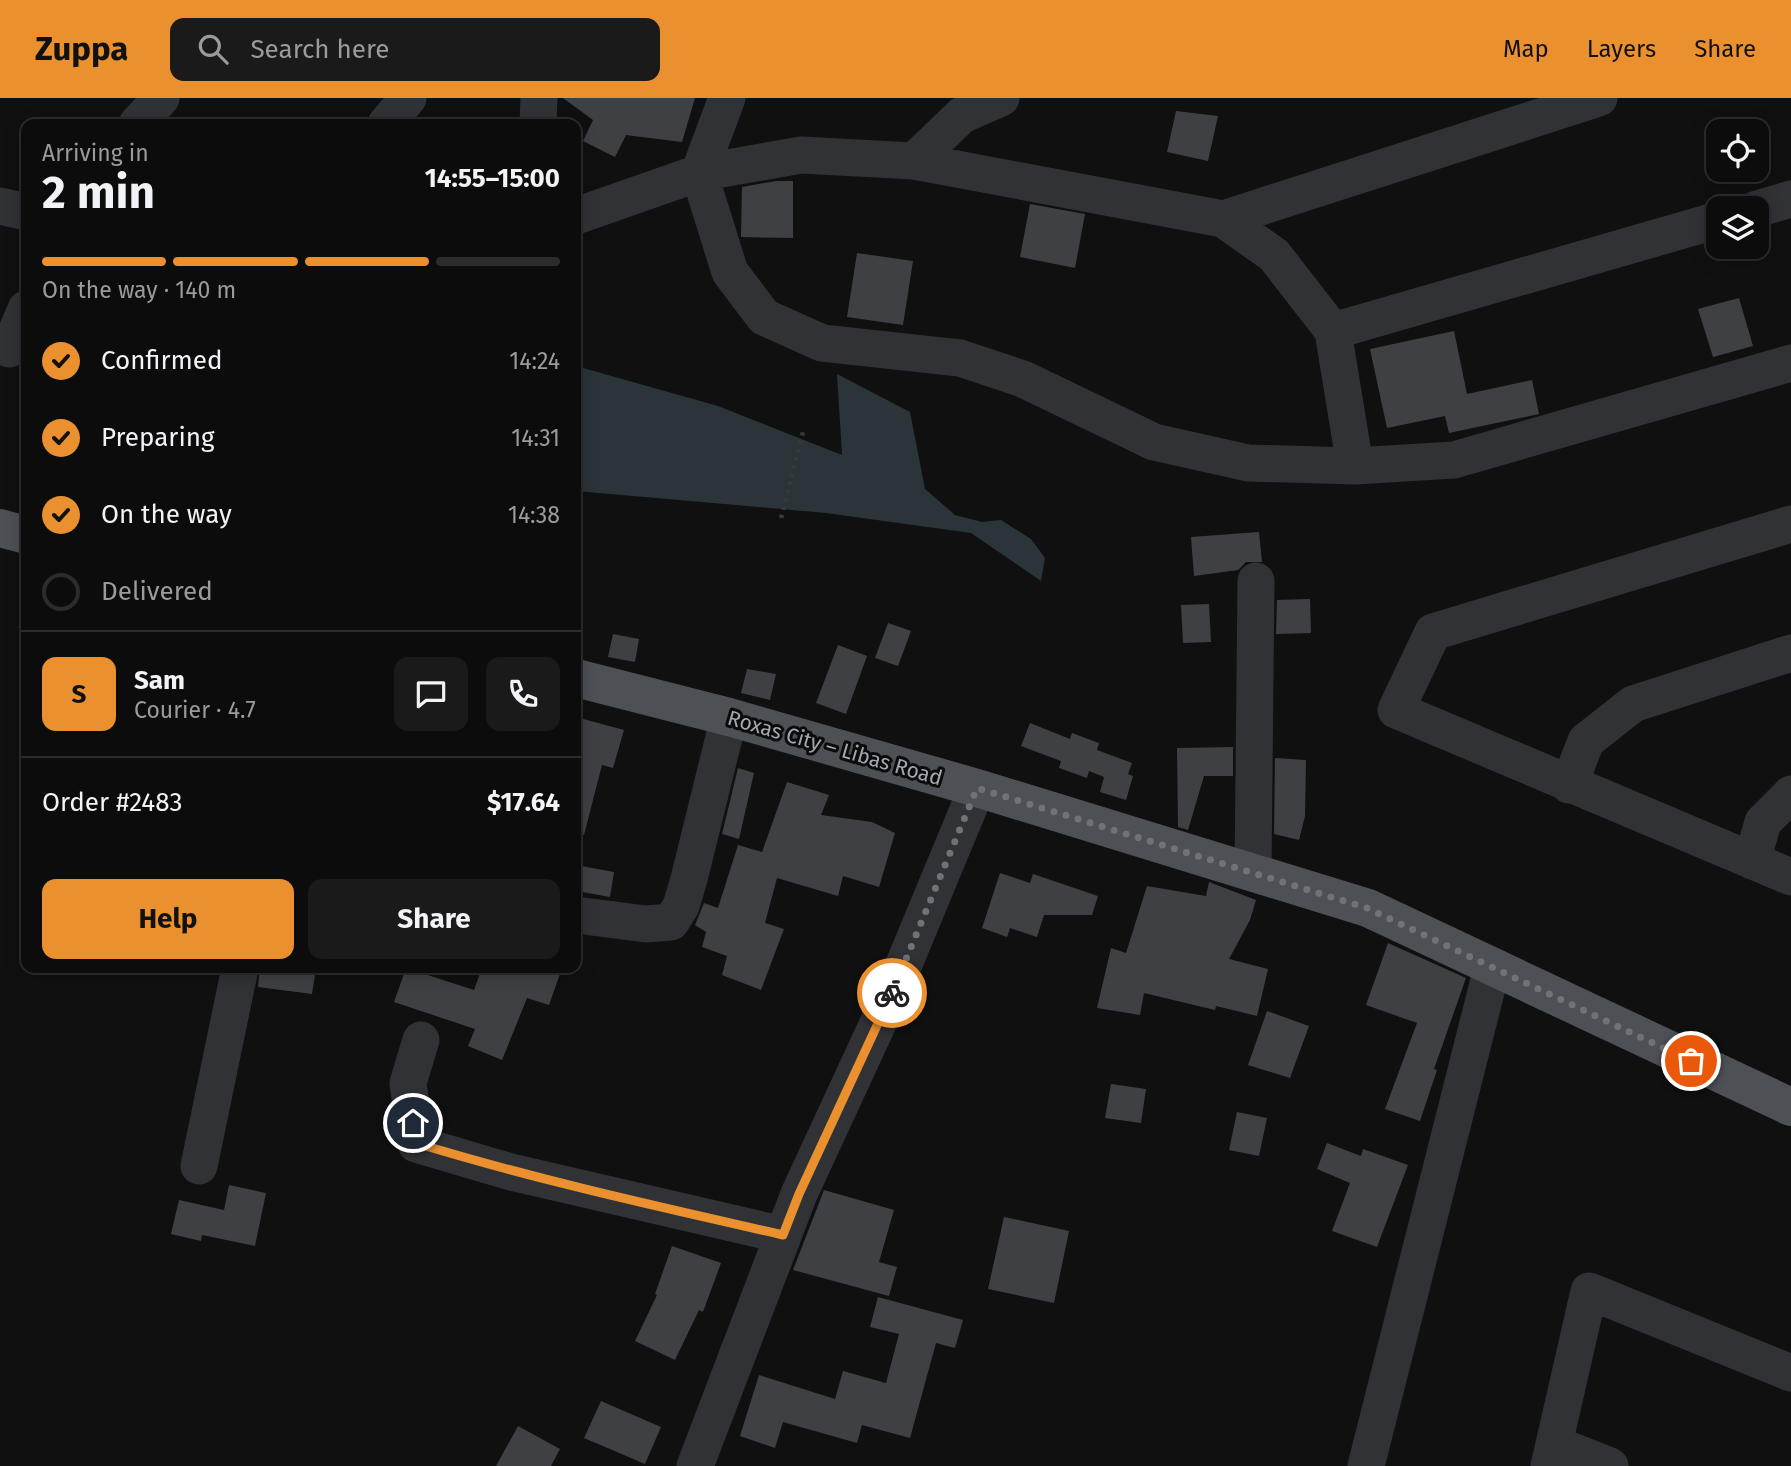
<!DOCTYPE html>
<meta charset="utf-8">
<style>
:root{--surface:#0c0c0d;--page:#1a1a1b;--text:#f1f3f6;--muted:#9a9b9d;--line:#2c2c2e;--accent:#ea902f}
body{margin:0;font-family:"Fira Sans",sans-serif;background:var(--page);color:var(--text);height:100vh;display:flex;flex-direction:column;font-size:26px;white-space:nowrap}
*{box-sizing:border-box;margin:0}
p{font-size:23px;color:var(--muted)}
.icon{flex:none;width:38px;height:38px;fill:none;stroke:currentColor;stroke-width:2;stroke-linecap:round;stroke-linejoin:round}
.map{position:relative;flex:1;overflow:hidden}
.panel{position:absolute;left:21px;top:21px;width:560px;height:854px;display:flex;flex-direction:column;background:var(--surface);border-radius:14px;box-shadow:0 4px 18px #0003,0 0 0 2px var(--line)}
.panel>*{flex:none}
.fabs{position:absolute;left:1706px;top:21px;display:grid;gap:14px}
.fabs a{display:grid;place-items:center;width:63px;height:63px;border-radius:14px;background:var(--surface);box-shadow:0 4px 18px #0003,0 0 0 2px var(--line);font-size:35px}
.pin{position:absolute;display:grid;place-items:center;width:60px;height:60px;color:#fff;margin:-30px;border:4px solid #fff;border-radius:50%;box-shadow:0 2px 7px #0007}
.courier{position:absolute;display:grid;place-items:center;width:70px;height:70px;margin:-35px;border:5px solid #ea902f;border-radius:50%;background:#fff;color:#222;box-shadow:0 2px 9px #0007}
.summary em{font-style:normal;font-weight:700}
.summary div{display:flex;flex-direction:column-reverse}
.summary{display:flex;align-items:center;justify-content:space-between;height:119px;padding:0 21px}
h1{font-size:46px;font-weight:700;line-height:52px}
.bar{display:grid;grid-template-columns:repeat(4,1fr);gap:10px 7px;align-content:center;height:84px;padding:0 21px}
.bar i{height:9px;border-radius:5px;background:var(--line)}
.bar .on{background:var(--accent)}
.bar p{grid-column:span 4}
.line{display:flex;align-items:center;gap:18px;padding:0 21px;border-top:2px solid var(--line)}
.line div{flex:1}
.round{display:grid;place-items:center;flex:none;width:74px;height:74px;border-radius:14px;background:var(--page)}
ol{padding:0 21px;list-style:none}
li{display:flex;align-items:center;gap:21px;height:77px}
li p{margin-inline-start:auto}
li .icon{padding:7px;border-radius:50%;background:var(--accent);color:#111;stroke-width:4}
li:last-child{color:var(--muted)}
li i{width:38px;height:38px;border:4px solid var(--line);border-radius:50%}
.primary-button{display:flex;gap:14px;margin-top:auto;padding:14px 21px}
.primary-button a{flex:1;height:80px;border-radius:14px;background:var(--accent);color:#111;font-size:28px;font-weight:700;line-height:80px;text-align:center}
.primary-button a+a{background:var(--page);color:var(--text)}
header{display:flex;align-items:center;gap:42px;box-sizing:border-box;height:98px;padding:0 35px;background:var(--accent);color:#111}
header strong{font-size:33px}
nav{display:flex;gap:38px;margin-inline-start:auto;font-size:24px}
.search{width:490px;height:63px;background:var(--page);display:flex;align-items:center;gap:18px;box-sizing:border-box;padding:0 24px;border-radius:14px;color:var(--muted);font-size:26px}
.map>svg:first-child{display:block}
.water{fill:#2a3439}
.building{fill:#3f4044}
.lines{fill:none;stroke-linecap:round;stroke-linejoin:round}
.path{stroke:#37393d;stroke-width:4.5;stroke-dasharray:3.5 5;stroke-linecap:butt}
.minor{stroke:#313236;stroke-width:37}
.major{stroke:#4d5055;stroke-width:38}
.done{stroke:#6e7379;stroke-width:7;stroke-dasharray:0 12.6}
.route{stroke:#ea902f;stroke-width:9}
.labels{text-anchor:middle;stroke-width:6;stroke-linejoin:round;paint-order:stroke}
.street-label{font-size:21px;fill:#a1a8b1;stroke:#0b0b0c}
</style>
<header>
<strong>Zuppa</strong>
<div class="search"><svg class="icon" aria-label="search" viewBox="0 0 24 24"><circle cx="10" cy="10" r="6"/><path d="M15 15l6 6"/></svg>Search here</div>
<nav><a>Map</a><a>Layers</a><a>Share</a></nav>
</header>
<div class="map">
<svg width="1791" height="1368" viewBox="0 0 1791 1368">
<rect width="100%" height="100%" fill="#101011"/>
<path class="water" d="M576 268 718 308 842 357 837 276 910 314 925 391 955 417 982 424 1001 422 1031 441 1045 460 1041 483 971 435 826 415 576 393Z"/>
<path class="building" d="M563 0H695L682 44 626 37 615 59 583 43 593 22Z
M1176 13 1218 18 1208 63 1167 54Z
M776 83H793V140L741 139 742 89Z
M1030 106 1085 116 1075 170 1020 159Z
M857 155 913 163 903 227 847 219Z
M1739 200 1753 248 1713 259 1698 211Z
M1454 233 1467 296 1532 282 1539 316 1449 335 1445 318 1387 330 1370 251Z
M1259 434 1262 464H1246L1238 472 1194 478 1191 439Z
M1310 501 1311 535 1276 536 1277 502Z
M1209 506 1211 544 1183 545 1181 507Z
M888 525 911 533 898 568 875 560Z
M613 536 639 541 635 564 608 559Z
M838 547 867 558 846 616 816 605Z
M747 571 776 576 770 602 741 595Z
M576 619 624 632 613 670 602 667 584 737 576 736Z
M1030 625 1070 641 1072 635 1099 645 1097 652 1132 665 1128 676 1133 678 1126 702 1100 694 1104 679 1089 673 1087 680 1059 670 1061 663 1021 648Z
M1233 649V678H1204L1188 732 1178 729 1177 650Z
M1275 660 1306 662 1305 718 1299 742 1274 736Z
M738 670 754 675 739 741 722 736Z
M787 684 829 697 821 717 872 724 895 735 879 789 843 778 838 798 777 780 765 825 784 831 761 892 722 877 727 858 702 849 706 834 695 827 704 805 718 810 738 747 762 754Z
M576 767 614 774 610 799 576 793Z
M1000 775 1030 785 1033 776 1098 798 1092 817H1044L1037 839 1010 830 1007 839 982 830Z
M1209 784 1256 802 1250 822 1229 861 1268 871 1257 918 1216 908 1215 912 1144 895 1140 917 1097 910 1111 850 1126 855 1147 788 1206 798Z
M1388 845 1466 880 1434 971 1437 972 1420 1023 1385 1011 1417 925 1366 907Z
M260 870H316L312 896 258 889Z
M406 870 474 892 482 870H562L549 907 527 900 502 962 468 948 475 931 394 904Z
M1267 913 1309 928 1290 980 1248 967Z
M1111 986 1146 991 1141 1025 1105 1020Z
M1237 1014 1267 1020 1259 1058 1229 1052Z
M1327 1045 1361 1058 1363 1051 1408 1067 1377 1149 1332 1133 1350 1085 1317 1071Z
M229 1087 266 1095 255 1148 202 1137 201 1143 171 1136 179 1102 224 1112Z
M824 1092 894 1112 879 1164 897 1169 889 1198 793 1172Z
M1004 1119 1069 1133 1054 1205 988 1191Z
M672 1148 721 1165 703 1214 699 1212 675 1262 635 1243 657 1197 655 1196Z
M878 1199 963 1222 955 1250 936 1245 910 1340 862 1327 857 1345 783 1324 775 1350 740 1338 759 1277 835 1301 843 1273 886 1285 899 1236 870 1229Z
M601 1303 661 1329 645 1366 584 1340Z
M518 1328 560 1351 551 1368H496Z"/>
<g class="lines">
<path class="path" d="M781 420 803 334"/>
<path class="minor" d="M727 0 699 75 730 174 764 219 822 245 960 260 1023 281 1154 344 1248 365 1355 368 1454 362 1791 265
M137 26 161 0
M386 26 408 0
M538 26 539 0
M914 63 962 17 1001 0
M0 108 26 114
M1757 111 1791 101
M576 118 699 75 801 57 914 63 1223 121 1274 157 1333 233 1355 368
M1223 121 1599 0
M1333 233 1718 122
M9 251 26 211
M1791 426 1433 534 1396 612 1791 779
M1569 687 1586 643 1633 606 1791 555
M1752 763 1763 724 1791 696
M1253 773 1256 483
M576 817 646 826 671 824 681 808 689 781 729 619
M421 942 408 985 416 1046 511 1074 783 1137
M199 1068 240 870
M1554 1346 1610 1368
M695 1368 799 1096 892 895 977 690
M1366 1368 1492 870
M1549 1368 1589 1193 1791 1275"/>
<path class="major" d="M0 430 26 437
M576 580 729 619 977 690 1368 810 1791 1009"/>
</g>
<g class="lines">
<path class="done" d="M892 895 977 690 1367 810 1691 963"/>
<path class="route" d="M413 1025 416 1045C537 1082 660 1109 783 1137L799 1096 892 895"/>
</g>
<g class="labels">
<g class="street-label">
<text transform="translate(835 650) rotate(16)" y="7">Roxas City – Libas Road</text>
</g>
</g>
</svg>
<div class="fabs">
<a><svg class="icon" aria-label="locate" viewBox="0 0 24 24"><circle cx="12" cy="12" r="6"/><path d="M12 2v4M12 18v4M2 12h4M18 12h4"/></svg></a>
<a><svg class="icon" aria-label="layers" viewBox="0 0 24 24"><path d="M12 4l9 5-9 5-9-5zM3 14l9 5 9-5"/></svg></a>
</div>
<div class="pin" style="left:1691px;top:963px;background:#ea580c"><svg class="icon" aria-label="bag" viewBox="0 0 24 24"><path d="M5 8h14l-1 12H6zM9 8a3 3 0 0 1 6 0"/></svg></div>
<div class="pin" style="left:413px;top:1025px;background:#1f2937"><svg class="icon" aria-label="home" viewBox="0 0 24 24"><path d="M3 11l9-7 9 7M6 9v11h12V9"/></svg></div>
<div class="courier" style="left:892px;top:895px"><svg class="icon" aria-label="bike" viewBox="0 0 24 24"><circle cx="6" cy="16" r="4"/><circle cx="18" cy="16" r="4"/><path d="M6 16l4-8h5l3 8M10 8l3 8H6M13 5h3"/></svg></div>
<section class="panel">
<div class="summary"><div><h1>2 min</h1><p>Arriving in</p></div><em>14:55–15:00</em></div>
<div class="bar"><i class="on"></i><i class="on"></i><i class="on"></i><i></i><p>On the way · 140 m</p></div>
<ol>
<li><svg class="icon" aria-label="check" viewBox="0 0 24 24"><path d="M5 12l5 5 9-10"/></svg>Confirmed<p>14:24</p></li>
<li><svg class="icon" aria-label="check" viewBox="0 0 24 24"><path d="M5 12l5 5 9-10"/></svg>Preparing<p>14:31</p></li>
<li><svg class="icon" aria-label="check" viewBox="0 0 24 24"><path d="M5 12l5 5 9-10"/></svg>On the way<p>14:38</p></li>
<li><i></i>Delivered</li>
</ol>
<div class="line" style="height:126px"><b class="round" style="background:var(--accent);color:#111">S</b><div><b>Sam</b><p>Courier · 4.7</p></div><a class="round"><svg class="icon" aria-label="chat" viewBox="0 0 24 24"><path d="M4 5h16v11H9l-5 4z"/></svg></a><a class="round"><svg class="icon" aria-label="phone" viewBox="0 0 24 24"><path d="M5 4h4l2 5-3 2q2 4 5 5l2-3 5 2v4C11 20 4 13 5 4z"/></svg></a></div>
<div class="line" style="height:91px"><div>Order #2483</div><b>$17.64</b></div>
<div class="primary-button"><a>Help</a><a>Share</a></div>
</section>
</div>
